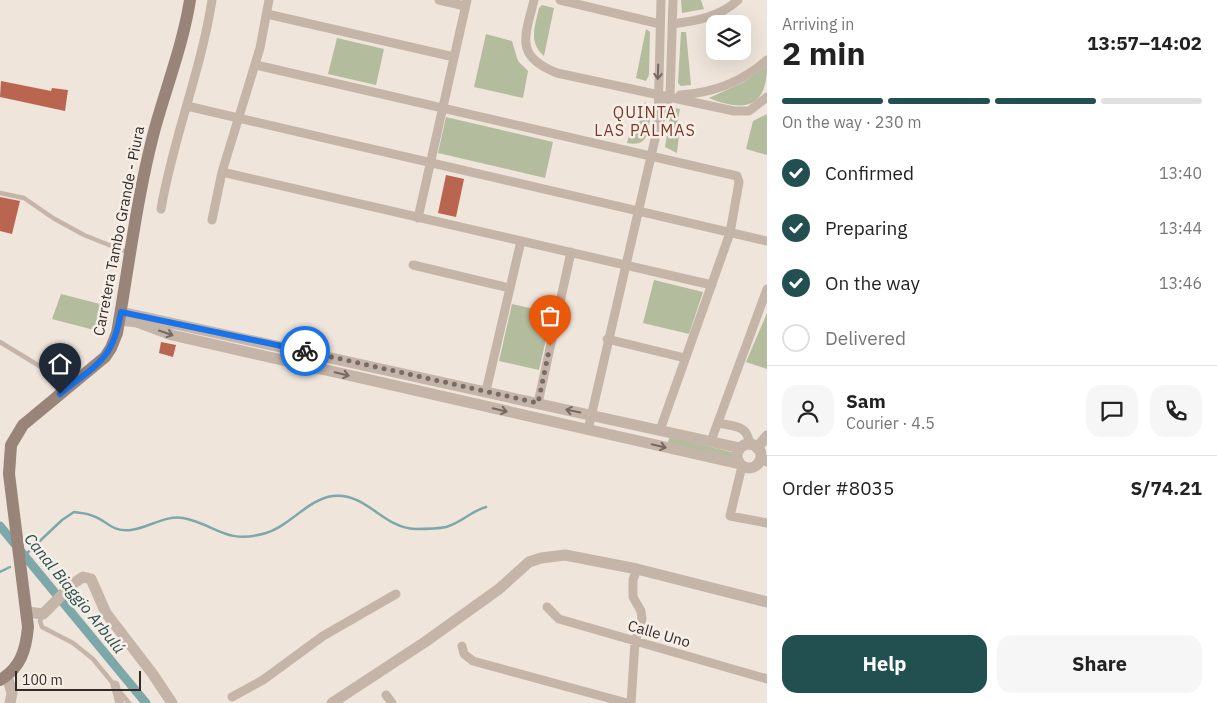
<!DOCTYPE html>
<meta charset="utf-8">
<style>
:root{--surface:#fff;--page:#f6f6f6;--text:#222;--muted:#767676;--line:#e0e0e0;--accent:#224f50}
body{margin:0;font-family:"IBM Plex Sans",sans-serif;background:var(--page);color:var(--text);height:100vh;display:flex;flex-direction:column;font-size:19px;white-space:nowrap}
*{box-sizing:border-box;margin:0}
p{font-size:16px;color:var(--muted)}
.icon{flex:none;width:28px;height:28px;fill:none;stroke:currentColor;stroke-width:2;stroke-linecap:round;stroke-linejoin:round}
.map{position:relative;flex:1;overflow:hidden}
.side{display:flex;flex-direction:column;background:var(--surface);width:450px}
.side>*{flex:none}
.tools{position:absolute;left:706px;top:15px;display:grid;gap:10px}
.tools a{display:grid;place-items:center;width:45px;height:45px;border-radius:10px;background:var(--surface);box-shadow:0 5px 20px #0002;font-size:25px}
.scale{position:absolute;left:15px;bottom:12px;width:126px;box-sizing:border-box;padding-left:5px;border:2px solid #332b28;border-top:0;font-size:14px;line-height:18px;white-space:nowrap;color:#332b28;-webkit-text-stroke:4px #f7efe7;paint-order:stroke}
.pin{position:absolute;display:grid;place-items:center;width:42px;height:42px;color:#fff;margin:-51px -21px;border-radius:50% 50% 50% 0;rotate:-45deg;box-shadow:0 0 5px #0007}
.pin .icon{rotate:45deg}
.courier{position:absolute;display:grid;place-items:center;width:50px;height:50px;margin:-25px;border:4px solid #1a73e8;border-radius:50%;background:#fff;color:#222;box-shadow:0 1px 6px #0007}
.overview em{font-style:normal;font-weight:800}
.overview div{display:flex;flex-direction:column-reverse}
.overview{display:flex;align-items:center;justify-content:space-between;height:85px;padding:0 15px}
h1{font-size:32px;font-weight:800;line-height:38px}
.bar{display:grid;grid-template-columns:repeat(4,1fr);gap:8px 5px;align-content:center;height:60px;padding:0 15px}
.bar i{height:6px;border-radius:4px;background:var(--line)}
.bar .on{background:var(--accent)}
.bar p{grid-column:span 4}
.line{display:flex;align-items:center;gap:12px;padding:0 15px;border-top:1px solid var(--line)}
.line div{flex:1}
.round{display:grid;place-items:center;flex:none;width:52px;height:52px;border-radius:15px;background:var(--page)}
ol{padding:0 15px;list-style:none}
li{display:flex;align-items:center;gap:15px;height:55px}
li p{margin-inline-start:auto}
li .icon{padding:5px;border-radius:50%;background:var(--accent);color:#fff;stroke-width:4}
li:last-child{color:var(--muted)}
li i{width:28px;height:28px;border:2px solid var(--line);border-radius:50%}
.cta{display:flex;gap:10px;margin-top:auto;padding:10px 15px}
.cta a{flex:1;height:58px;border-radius:15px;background:var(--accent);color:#fff;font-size:20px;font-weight:800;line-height:58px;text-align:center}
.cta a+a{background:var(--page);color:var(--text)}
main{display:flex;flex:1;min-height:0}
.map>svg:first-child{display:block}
.green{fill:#b3bc9d}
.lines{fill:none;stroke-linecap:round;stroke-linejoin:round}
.stream{stroke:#7da8a9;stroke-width:2.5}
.canal{stroke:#7da8a9;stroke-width:9}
.building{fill:#b9654f}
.service{stroke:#c5b5a8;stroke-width:4.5}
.minor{stroke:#c5b5a8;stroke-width:9}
.tertiary{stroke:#c5b5a8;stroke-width:11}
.secondary{stroke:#99847a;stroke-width:12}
.oneway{stroke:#756962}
.done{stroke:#756c67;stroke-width:5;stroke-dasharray:0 9}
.route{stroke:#1a73e8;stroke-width:6}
.labels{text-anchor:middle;stroke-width:5;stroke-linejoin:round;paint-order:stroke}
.street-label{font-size:15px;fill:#332b28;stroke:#f7efe7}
.neighbourhood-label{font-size:16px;letter-spacing:1px;fill:#793929;stroke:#f7efe7}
.water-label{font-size:16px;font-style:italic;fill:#224f50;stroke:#f7efe7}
</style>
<main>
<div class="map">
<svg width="767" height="703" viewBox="0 0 767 703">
<rect width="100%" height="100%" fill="#efe5db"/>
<path class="green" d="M681 0H701L704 9 682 13Z
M542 5 554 8 544 56C528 42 535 26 539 8Z
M646 29 650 32 649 75 646 81 636 78Z
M681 32H686L691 85 681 86 678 83Z
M486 34 512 41 518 61 528 71 523 98 474 87Z
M337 38 384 49 376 85 328 74Z
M767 66C767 109 743 112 709 98L744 82Z
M645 102 651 111C648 129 650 148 627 143L632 125 638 127Z
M673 108 680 109 675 134 679 135 677 153 665 147 671 110Z
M767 114V155L746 149 753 121Z
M446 117 553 142 545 178 438 153Z
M654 280 703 292 689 334 643 323Z
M61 294 104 305 98 331 52 319Z
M512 304 552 313 539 370 499 361Z
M767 313V369L746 362Z
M670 437 735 453V458L667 444Z"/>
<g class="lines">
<path class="stream" d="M24 556 62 520 74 512C80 513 88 513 93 516 108 521 111 532 131 530 148 528 165 515 183 518 218 525 225 545 266 533 290 526 308 499 333 496 366 492 383 528 415 529 424 529 437 529 446 527 461 523 471 511 486 507
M0 572 10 567"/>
<path class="canal" d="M0 526 146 703"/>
</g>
<path class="building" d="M1 81 51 91 52 88 68 90 65 111 0 97Z
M446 175 464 179 456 217 438 213Z
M0 197 20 201 12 234 0 231Z
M161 342 176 345 173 357 159 353Z"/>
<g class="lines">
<path class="service" d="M0 193 24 198 53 218 84 235 129 253
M0 342 69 384
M43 614 40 621 42 627 73 643 93 659 129 703"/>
<path class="minor" d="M439 0 465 6
M534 0C525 37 514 56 557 73L734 111H749L767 97
M560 0 660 24
M267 14 454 57
M672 24C696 21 720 17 738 0
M256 65 737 176 739 182 730 233 660 430
M680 95C713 93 742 82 767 60
M187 106 767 241
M658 121 661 0
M222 172 712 285
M161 209C173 138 201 71 212 0
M418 218 467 0
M212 220 222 172 260 48 269 0
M413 265 510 288
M607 339 685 358
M486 391 521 241
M538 403 571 252
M718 423C735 427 747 424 750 445
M588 430 658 126 670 96 673 0
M711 441 767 289
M764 459 767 462
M742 466 730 516 767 523
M547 607 559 619 767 679
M462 646 464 654 473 661 627 703
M115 685 120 703
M386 695 392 703
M232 697 263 680 323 636 396 594
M631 703 635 642 642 619 641 611 633 597V580L637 569"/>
<path class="tertiary" d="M121 312 740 448
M120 320 137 322 172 335 740 464
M737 456a12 12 0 1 1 24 0a12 12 0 1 1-24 0Z
M757 448 767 436
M27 612 43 614 74 583 83 577 91 579 106 613 152 673 172 703
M7 676 12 693 10 703
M332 703 425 642 499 589 529 562 541 558 565 555 637 569 767 602"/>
<path class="secondary" d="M0 680C21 668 26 649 28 627L9 474 11 445 23 425 105 357 111 348 117 333C129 265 137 195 155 128 167 85 183 44 190 0"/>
</g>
<defs><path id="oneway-shaft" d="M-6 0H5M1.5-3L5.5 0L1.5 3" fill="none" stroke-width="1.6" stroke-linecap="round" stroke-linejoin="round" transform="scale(1.25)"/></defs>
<g class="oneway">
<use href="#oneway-shaft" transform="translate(658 72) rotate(92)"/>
<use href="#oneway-shaft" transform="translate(166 333) rotate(19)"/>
<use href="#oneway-shaft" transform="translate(342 374) rotate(13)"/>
<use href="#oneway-shaft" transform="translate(500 410) rotate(13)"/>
<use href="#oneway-shaft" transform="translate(573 411) rotate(-168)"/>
<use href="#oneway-shaft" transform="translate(659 446) rotate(13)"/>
</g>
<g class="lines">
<path class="done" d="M305 351 538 403 550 346"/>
<path class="route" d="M60 394C96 364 113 361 121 312L305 351"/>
</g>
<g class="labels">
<g class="street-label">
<text transform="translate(119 231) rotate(-79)" y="5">Carretera Tambo Grande - Piura</text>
<text transform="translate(659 634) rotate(16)" y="5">Calle Uno</text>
</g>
<g class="neighbourhood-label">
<text x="645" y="118">QUINTA<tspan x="645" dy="18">LAS PALMAS</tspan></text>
</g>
<g class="water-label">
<text transform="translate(75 593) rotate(51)" y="6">Canal Biaggio Arbulú</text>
</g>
</g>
</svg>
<div class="tools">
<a><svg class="icon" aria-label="layers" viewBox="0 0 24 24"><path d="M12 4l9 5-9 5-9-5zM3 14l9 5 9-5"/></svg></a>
</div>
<div class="scale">100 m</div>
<div class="pin" style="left:550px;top:346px;background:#ea580c"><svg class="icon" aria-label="bag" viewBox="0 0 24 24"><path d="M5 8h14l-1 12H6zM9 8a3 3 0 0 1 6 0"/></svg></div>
<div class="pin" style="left:60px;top:394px;background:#1f2937"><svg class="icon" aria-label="home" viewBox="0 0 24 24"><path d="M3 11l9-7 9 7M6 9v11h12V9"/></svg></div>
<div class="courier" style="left:305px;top:351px"><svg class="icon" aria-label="bike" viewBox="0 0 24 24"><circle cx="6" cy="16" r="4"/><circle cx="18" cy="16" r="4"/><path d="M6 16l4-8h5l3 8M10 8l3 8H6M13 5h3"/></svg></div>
</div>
<section class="side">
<div class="overview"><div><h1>2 min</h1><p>Arriving in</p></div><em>13:57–14:02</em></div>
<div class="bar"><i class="on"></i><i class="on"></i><i class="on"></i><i></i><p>On the way · 230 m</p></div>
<ol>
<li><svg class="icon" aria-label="check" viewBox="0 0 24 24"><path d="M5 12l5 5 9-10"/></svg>Confirmed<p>13:40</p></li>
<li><svg class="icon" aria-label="check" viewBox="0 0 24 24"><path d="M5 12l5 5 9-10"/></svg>Preparing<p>13:44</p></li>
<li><svg class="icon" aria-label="check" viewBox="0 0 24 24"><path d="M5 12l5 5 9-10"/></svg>On the way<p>13:46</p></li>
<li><i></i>Delivered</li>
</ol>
<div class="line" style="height:90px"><a class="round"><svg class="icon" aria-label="person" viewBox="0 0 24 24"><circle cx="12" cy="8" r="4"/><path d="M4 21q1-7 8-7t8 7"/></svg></a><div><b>Sam</b><p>Courier · 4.5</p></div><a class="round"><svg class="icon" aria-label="chat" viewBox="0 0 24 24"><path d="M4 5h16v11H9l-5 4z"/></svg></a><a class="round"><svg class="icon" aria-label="phone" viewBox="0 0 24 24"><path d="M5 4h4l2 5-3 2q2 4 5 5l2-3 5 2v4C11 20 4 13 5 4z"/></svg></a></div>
<div class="line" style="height:65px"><div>Order #8035</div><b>S/74.21</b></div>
<div class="cta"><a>Help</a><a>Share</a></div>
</section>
</main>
